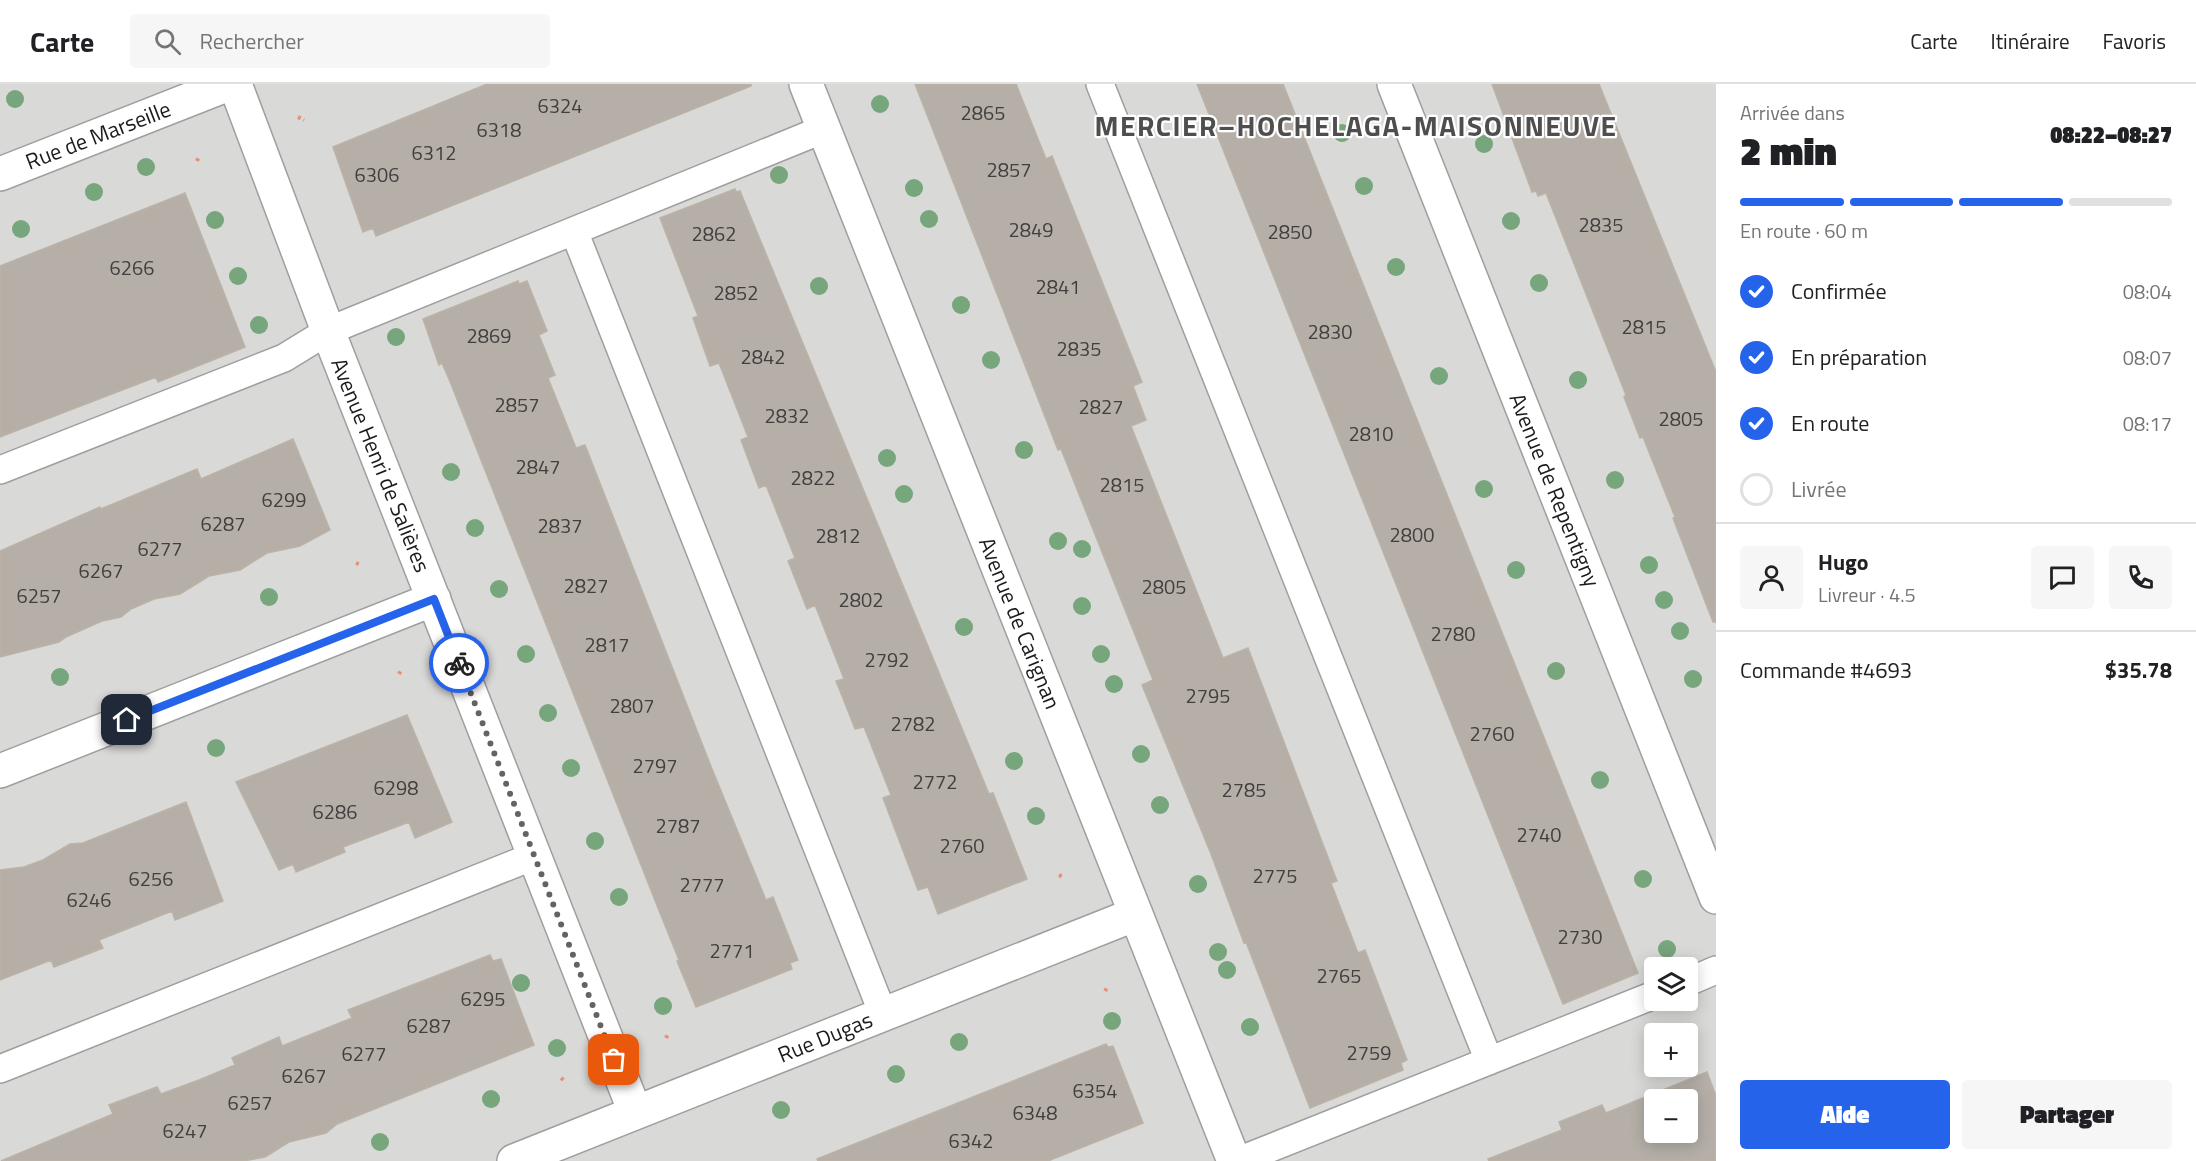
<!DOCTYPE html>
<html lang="fr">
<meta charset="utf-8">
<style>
:root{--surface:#fff;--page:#f6f6f6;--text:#202124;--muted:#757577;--line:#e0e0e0;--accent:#2563eb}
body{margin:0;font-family:"Titillium Web",sans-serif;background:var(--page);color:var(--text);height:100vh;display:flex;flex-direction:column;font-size:22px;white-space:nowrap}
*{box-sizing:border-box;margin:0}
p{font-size:20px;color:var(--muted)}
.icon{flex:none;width:33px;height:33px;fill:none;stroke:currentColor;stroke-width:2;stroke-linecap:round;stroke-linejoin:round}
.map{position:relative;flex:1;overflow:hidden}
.panel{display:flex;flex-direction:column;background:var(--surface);width:480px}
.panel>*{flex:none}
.controls{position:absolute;left:1644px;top:873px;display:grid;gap:12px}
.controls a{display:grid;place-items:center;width:54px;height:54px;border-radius:6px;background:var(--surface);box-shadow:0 3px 15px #0003;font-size:30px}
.pin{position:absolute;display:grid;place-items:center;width:51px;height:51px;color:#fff;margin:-26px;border-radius:12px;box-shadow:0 3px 9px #0006}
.courier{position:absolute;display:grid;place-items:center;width:60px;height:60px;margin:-30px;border:4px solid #2563eb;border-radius:50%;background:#fff;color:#222;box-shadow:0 2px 8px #0007}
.headline em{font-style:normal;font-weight:800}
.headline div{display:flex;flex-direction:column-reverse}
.headline{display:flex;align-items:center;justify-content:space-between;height:102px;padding:0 24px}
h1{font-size:39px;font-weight:800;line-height:45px}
.bar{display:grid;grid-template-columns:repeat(4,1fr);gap:9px 6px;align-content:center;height:72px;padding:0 24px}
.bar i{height:8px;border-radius:4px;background:var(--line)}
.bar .on{background:var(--accent)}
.bar p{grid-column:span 4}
.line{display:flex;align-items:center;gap:15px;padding:0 24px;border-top:2px solid var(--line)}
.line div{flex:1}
.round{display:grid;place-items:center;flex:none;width:63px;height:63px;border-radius:6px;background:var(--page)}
ol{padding:0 24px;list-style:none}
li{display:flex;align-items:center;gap:18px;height:66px}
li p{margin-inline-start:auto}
li .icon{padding:6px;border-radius:50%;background:var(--accent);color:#fff;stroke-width:4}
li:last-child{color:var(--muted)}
li i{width:33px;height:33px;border:3px solid var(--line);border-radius:50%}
.cta{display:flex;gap:12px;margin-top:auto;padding:12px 24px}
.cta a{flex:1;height:69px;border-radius:6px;background:var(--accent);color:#fff;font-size:24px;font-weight:800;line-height:69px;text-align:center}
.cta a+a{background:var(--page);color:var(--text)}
header{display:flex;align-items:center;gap:36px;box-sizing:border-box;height:84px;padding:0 30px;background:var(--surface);border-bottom:2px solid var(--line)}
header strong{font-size:28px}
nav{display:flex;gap:33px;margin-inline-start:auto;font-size:21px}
.search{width:420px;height:54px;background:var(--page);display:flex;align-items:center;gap:15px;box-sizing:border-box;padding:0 21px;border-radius:6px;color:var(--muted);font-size:22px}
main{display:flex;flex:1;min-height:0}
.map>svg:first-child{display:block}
.residential{fill:#d9d9d8;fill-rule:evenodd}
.building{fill:#b5afa8;stroke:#bcb2a6;stroke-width:1.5;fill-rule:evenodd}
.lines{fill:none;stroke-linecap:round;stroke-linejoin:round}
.lane-casing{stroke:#9f9f9f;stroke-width:30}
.street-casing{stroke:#9f9f9f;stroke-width:36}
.path{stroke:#e98f75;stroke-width:4;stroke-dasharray:3 3;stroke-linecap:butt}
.lane{stroke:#fff;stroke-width:27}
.street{stroke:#fff;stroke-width:33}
.tree{fill:#77a57c}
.done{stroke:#646361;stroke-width:6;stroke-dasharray:0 10.8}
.route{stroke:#2563eb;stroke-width:8}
.labels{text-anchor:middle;stroke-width:4.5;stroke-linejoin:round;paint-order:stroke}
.number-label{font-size:20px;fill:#42403e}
.street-label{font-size:22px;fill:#1b1b1b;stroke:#fff}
.district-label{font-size:28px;font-weight:bold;letter-spacing:1.5px;fill:#4e4e4e;stroke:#fff}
</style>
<header>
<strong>Carte</strong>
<div class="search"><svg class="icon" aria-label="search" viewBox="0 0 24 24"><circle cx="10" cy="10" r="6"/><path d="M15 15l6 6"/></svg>Rechercher</div>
<nav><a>Carte</a><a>Itinéraire</a><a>Favoris</a></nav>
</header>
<main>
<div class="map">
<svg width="1716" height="1077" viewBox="0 0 1716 1077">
<rect width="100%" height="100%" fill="#eceae2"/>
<path class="residential" d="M0 0H1716V1077H0ZM1654 884H1688V916H1654ZM1654 950H1688V982H1654ZM1654 1016H1688V1048H1654Z"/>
<path class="building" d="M487 0H751V2L376 152 373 144 363 148 333 63Z
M915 0H1016L1046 75 1052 72 1142 298 1133 302 1146 336 1131 342 1223 574 1248 564 1337 797 1331 799 1358 869 1365 866 1407 976 1401 979 1403 986 1310 1024 1246 858 1244 859 1211 770 1142 601 1153 596 1061 365 1058 366Z
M1197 0H1283L1638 889 1563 920Z
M1492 0H1599L1716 288V538H1713L1673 434 1675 433 1643 353 1640 354 1624 313 1626 311 1546 109 1538 112 1536 107 1532 108Z
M735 105 736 108 740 107 989 710 993 709 1027 795 938 830 928 803 918 806 883 714 891 711 864 643 855 645 846 622 836 597 844 595 815 521 807 525 788 477 795 474 766 401 759 404 741 356 748 353 719 279 710 282 693 234 698 232 660 134Z
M185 109 245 263 158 298 156 293 0 353V182Z
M518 197 519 200 527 197 547 247 539 251 555 291 548 294 576 364 585 361 712 685 766 816 773 813 798 876 790 879 792 885 696 923 677 877 679 876 658 824 451 300 442 279 439 281 423 235Z
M293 355 330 446 300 462 267 469 240 486 209 492 180 510 154 515 131 525 121 533 102 537 66 553 59 558 0 573V467L100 423 101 425 197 385 201 395Z
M407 631 452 738 415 754 409 738 343 763 345 768 296 788 293 780 279 786 236 698Z
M186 718 223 817 175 836 172 827 99 856 103 864 54 883 51 876 0 896V786L24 783 43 776 70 760 83 759Z
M490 871 493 877 501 875 534 961 337 1040 326 1049 289 1058 265 1073 243 1077H1L113 1030 109 1021 157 1003 161 1010 199 996 235 981 232 974 279 953 282 962 352 934 348 926Z
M1106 960 1108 963 1113 962 1143 1039 1048 1077H818L817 1075Z
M1707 988 1716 1012V1077H1489L1488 1075 1562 1046 1559 1038 1602 1021 1606 1029ZM1654 1016H1688V1048H1654Z"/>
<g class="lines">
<defs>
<path id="lane" d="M1100 0 1489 977
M574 147 883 930
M0 386 284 274 328 247 824 45
M1688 898 1716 886
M0 985 534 772
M1238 1077 1654 911"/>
<path id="street" d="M235 0 328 247 635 1028
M806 0 1234 1077
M1394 0 1716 813
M0 90 229 0
M0 687 434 515
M514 1077 1136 830"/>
</defs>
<use href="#lane" class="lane-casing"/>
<use href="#street" class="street-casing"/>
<path class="path" d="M298 33 304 36
M197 77 199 72
M356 479 361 481
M399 590 401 586
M1059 791 1063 793
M1105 907 1107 904
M666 954 668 950
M561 994 565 997"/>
<use href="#lane" class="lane"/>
<use href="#street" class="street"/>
</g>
<g class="tree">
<circle cx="15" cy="15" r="9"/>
<circle cx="880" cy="20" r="9"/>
<circle cx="1342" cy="49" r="9"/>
<circle cx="1484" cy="60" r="9"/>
<circle cx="146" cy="83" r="9"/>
<circle cx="779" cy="91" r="9"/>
<circle cx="1364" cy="102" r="9"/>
<circle cx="914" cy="104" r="9"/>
<circle cx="94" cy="108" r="9"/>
<circle cx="929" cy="135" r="9"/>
<circle cx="215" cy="136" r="9"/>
<circle cx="1511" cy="137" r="9"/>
<circle cx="21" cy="145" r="9"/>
<circle cx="1396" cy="183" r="9"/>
<circle cx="238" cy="192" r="9"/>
<circle cx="1539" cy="199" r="9"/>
<circle cx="819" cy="202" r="9"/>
<circle cx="961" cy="221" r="9"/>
<circle cx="259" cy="241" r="9"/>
<circle cx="396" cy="253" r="9"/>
<circle cx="991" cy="276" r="9"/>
<circle cx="1439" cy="292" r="9"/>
<circle cx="1578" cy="296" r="9"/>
<circle cx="1024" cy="366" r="9"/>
<circle cx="887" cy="374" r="9"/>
<circle cx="451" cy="388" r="9"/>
<circle cx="1615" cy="396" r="9"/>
<circle cx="1484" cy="405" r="9"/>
<circle cx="904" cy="410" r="9"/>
<circle cx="475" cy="444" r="9"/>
<circle cx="1058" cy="457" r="9"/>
<circle cx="1082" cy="465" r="9"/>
<circle cx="1649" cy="481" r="9"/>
<circle cx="1516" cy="486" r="9"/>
<circle cx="499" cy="505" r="9"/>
<circle cx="269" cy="513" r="9"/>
<circle cx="1664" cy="516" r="9"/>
<circle cx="1082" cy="522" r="9"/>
<circle cx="964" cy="543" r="9"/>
<circle cx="1680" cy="547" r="9"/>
<circle cx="526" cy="570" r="9"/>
<circle cx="1101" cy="570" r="9"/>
<circle cx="1556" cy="587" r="9"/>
<circle cx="60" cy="593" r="9"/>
<circle cx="1693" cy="595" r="9"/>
<circle cx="1114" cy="600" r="9"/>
<circle cx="548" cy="629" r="9"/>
<circle cx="216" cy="664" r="9"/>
<circle cx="1141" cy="670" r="9"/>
<circle cx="1014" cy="677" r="9"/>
<circle cx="571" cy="684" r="9"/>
<circle cx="1600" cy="696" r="9"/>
<circle cx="1160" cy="721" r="9"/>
<circle cx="1036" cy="732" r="9"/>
<circle cx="595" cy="757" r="9"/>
<circle cx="1643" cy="795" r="9"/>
<circle cx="1198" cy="800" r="9"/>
<circle cx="619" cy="813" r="9"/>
<circle cx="1667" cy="865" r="9"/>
<circle cx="1218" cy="868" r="9"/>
<circle cx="1227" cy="886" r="9"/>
<circle cx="521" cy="899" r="9"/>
<circle cx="663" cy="922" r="9"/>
<circle cx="1112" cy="937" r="9"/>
<circle cx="1250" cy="943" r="9"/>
<circle cx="959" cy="958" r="9"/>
<circle cx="557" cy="964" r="9"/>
<circle cx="896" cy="990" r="9"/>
<circle cx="491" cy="1015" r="9"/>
<circle cx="781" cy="1026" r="9"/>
<circle cx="380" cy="1058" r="9"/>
</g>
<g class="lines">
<path class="done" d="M459 579 614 976"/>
<path class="route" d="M127 636 434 515 459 579"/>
</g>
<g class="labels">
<g class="number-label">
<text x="560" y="29">6324</text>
<text x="983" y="36">2865</text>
<text x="499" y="53">6318</text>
<text x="434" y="76">6312</text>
<text x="1009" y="93">2857</text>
<text x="377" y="98">6306</text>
<text x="1601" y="148">2835</text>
<text x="1031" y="153">2849</text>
<text x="1290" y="155">2850</text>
<text x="714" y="157">2862</text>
<text x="132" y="191">6266</text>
<text x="1058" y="210">2841</text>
<text x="736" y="216">2852</text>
<text x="1644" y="250">2815</text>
<text x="1330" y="255">2830</text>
<text x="489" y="259">2869</text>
<text x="1079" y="272">2835</text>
<text x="763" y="280">2842</text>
<text x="517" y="328">2857</text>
<text x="1101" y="330">2827</text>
<text x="787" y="339">2832</text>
<text x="1681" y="342">2805</text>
<text x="1371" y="357">2810</text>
<text x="538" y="390">2847</text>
<text x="813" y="401">2822</text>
<text x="1122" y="408">2815</text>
<text x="284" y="423">6299</text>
<text x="223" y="447">6287</text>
<text x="560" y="449">2837</text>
<text x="1412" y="458">2800</text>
<text x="838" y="459">2812</text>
<text x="160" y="472">6277</text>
<text x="101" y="494">6267</text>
<text x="586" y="509">2827</text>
<text x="1164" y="510">2805</text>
<text x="39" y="519">6257</text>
<text x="861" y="523">2802</text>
<text x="1453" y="557">2780</text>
<text x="607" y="568">2817</text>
<text x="887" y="583">2792</text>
<text x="1208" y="619">2795</text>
<text x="632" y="629">2807</text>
<text x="913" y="647">2782</text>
<text x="1492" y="657">2760</text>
<text x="655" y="689">2797</text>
<text x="935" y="705">2772</text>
<text x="396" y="711">6298</text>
<text x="1244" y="713">2785</text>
<text x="335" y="735">6286</text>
<text x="678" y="749">2787</text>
<text x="1539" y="758">2740</text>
<text x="962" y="769">2760</text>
<text x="1275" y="799">2775</text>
<text x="151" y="802">6256</text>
<text x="702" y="808">2777</text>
<text x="89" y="823">6246</text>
<text x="1580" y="860">2730</text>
<text x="732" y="874">2771</text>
<text x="1339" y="899">2765</text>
<text x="483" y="922">6295</text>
<text x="429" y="949">6287</text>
<text x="1369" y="976">2759</text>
<text x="364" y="977">6277</text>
<text x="304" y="999">6267</text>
<text x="1095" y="1014">6354</text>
<text x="250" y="1026">6257</text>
<text x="1035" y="1036">6348</text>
<text x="185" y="1054">6247</text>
<text x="971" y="1064">6342</text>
</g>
<g class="street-label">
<text transform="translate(98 51) rotate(-21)" y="8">Rue de Marseille</text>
<text transform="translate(381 381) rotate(68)" y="8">Avenue Henri de Salières</text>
<text transform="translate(1555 406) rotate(68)" y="8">Avenue de Repentigny</text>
<text transform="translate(1020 539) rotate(68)" y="8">Avenue de Carignan</text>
<text transform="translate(825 953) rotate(-22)" y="8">Rue Dugas</text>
</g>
<g class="district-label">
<text x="1356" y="52">MERCIER–HOCHELAGA-MAISONNEUVE</text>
</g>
</g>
</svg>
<div class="controls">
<a><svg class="icon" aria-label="layers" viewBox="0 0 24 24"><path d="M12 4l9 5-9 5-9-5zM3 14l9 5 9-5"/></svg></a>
<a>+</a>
<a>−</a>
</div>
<div class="pin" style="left:614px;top:976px;background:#ea580c"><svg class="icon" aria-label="bag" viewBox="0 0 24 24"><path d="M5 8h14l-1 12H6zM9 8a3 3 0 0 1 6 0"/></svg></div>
<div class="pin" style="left:127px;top:636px;background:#1f2937"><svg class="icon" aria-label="home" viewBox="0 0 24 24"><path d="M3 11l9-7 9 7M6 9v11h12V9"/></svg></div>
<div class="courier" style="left:459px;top:579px"><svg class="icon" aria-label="bike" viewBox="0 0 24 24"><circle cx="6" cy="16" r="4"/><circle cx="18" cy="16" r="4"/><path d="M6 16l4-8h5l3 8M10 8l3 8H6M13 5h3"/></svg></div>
</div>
<section class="panel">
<div class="headline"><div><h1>2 min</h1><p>Arrivée dans</p></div><em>08:22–08:27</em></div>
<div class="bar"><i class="on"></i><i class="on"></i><i class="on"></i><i></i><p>En route · 60 m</p></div>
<ol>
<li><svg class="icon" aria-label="check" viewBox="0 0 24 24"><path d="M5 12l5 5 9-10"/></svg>Confirmée<p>08:04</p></li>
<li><svg class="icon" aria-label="check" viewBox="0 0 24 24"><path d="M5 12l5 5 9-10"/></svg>En préparation<p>08:07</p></li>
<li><svg class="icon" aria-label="check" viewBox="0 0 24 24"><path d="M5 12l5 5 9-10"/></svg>En route<p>08:17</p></li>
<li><i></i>Livrée</li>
</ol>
<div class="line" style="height:108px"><a class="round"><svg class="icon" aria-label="person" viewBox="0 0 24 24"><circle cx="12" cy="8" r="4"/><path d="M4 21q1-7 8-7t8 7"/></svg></a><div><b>Hugo</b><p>Livreur · 4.5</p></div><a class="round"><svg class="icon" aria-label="chat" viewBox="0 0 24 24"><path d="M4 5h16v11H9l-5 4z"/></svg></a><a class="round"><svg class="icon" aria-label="phone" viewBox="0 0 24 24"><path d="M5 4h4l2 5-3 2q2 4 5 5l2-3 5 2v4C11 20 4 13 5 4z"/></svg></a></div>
<div class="line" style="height:78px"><div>Commande #4693</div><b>$35.78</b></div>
<div class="cta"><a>Aide</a><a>Partager</a></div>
</section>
</main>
